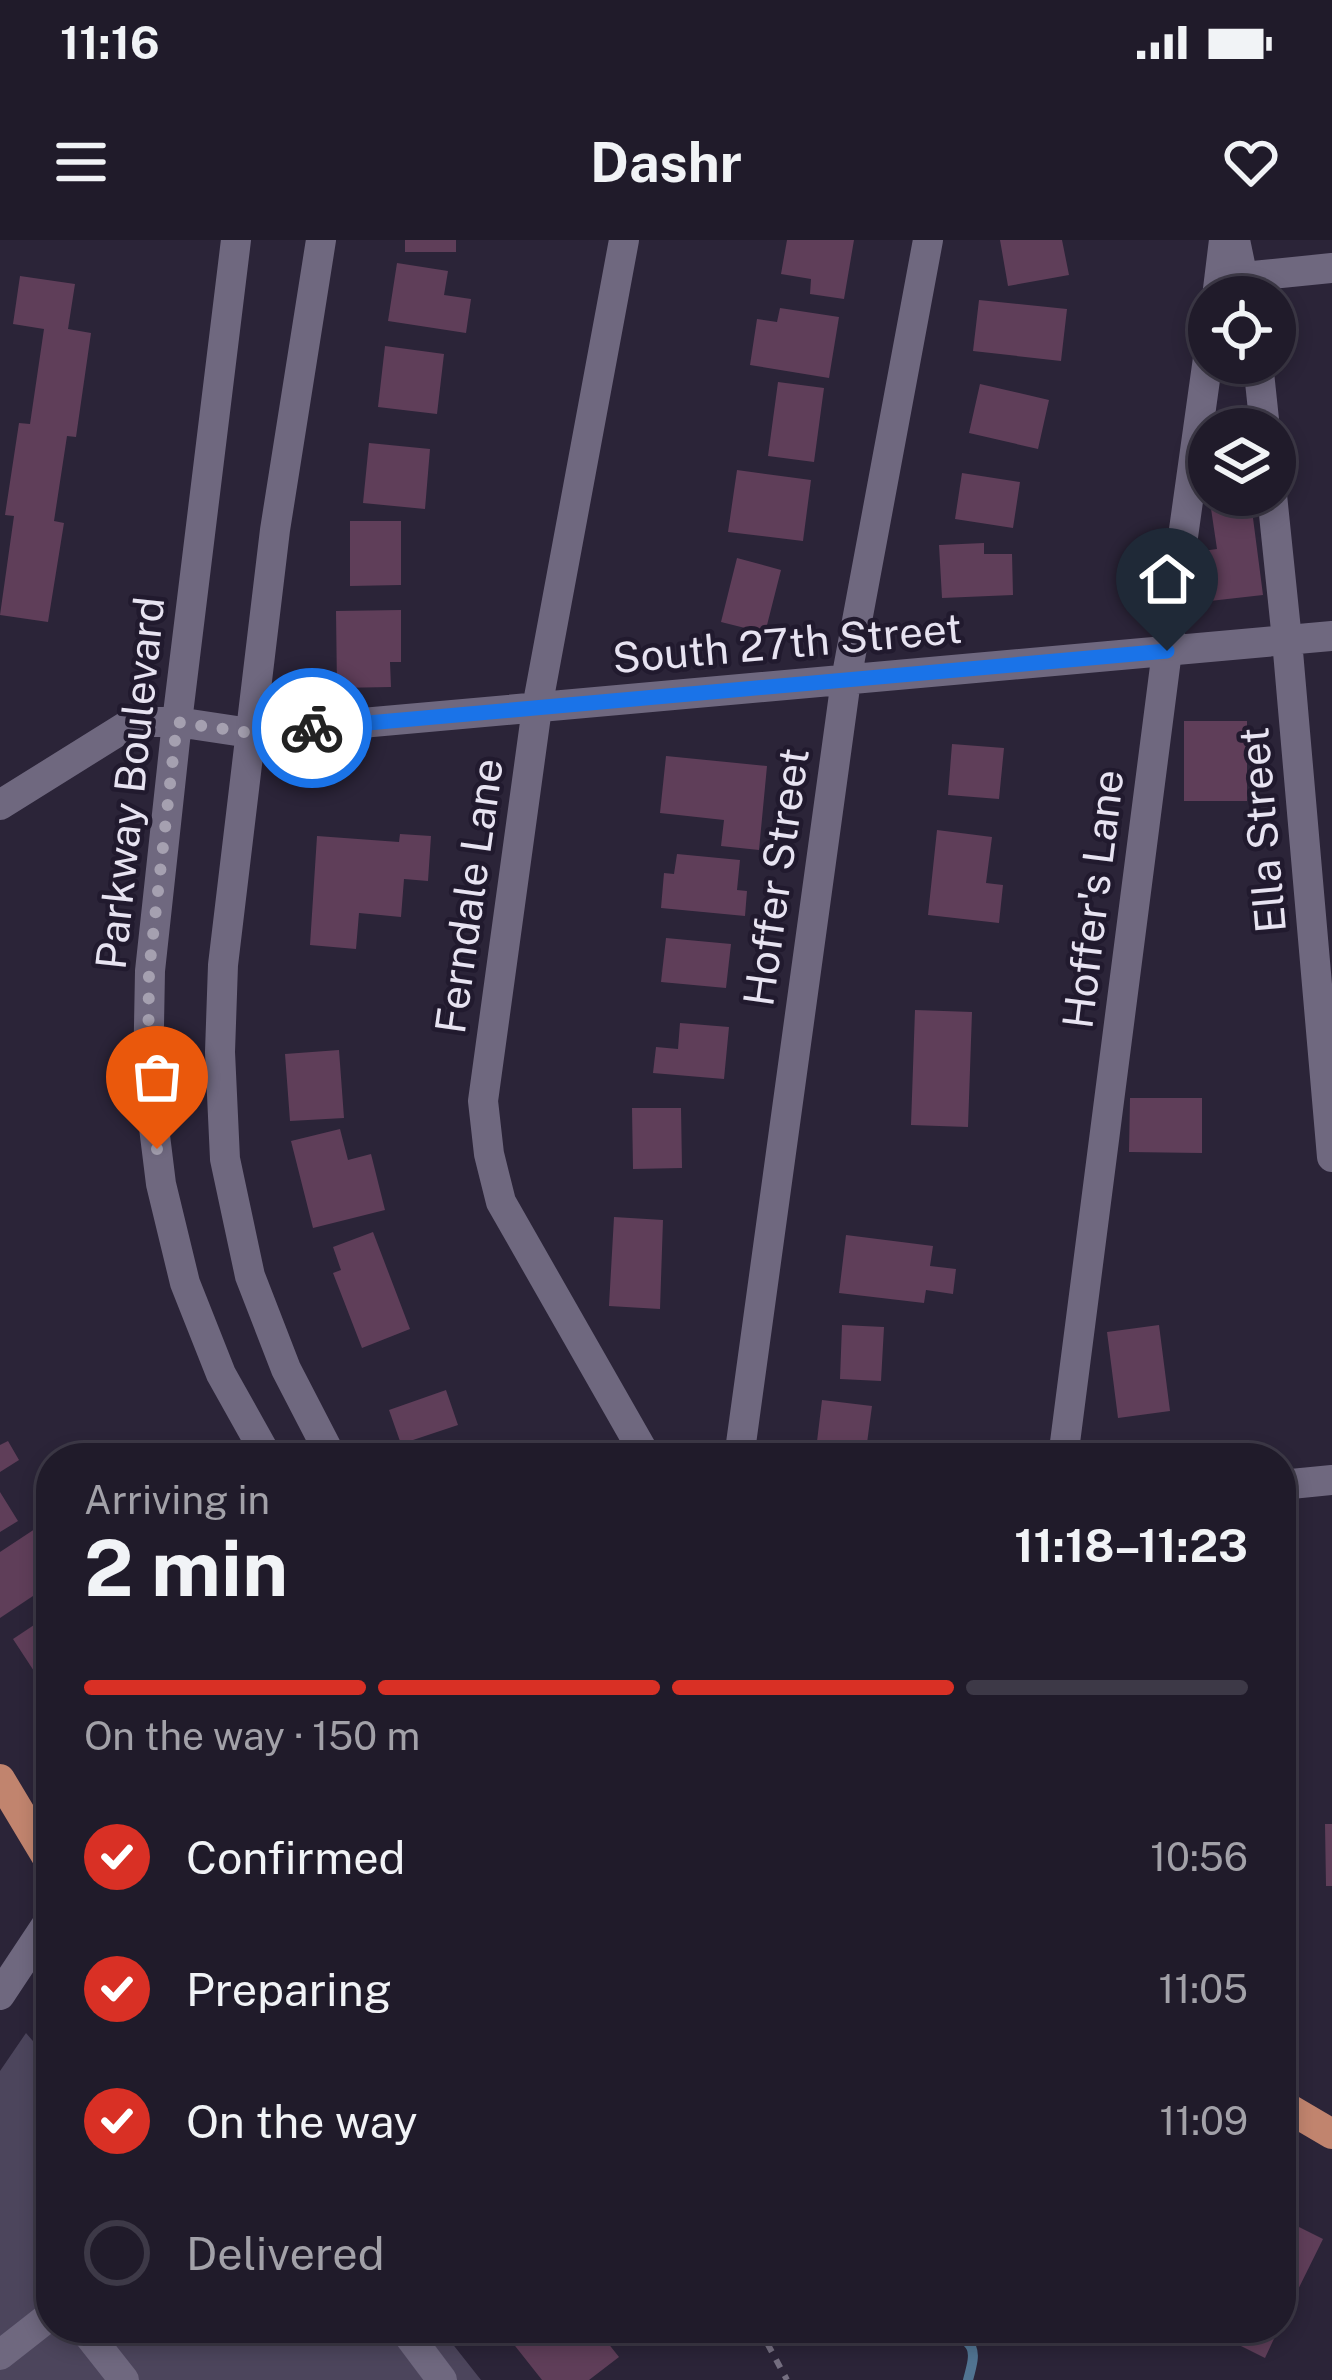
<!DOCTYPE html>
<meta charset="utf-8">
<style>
:root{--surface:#201b2a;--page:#2d2836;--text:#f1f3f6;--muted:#a2a1a8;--line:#3d3947;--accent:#d93025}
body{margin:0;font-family:"Public Sans",sans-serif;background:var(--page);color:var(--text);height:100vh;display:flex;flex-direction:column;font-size:45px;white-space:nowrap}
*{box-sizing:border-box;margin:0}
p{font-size:39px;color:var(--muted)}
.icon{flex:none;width:66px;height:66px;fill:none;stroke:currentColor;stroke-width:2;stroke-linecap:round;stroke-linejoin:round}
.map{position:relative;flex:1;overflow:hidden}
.side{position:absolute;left:36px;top:1203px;width:1260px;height:900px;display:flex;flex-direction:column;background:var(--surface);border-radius:48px;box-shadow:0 6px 18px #0003,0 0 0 3px var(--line)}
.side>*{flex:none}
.controls{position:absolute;left:1188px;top:36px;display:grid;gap:24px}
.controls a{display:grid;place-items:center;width:108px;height:108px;border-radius:50%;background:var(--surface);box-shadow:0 6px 18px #0003,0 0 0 3px var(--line);font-size:60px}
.pin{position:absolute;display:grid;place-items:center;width:102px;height:102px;color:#fff;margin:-123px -51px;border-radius:50% 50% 50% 0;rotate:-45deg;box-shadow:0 0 12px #0007}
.pin .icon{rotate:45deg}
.courier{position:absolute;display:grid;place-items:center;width:120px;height:120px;margin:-60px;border:9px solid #1a73e8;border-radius:50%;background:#fff;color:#222;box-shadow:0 3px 15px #0007}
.summary em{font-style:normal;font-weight:700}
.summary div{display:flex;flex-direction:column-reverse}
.summary{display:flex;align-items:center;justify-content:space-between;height:204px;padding:0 48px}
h1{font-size:78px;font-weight:700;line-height:90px}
.bar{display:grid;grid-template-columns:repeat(4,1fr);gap:18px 12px;align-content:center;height:144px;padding:0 48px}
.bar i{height:15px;border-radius:9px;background:var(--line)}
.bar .on{background:var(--accent)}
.bar p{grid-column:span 4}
ol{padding:0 48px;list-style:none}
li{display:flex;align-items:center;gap:36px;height:132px}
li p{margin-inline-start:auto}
li .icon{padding:12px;border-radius:50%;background:var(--accent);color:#fff;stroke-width:4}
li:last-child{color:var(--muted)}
li i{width:66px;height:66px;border:6px solid var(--line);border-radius:50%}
.status{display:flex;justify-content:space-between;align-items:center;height:84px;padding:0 60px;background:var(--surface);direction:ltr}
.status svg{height:33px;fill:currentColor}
header{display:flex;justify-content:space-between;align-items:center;height:156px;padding:0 48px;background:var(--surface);font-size:54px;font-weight:700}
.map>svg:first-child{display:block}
.green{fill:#4c455c}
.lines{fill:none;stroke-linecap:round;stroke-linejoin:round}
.stream{stroke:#517492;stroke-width:10}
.building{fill:#5f3e59}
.path{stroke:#756f81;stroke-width:6;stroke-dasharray:9 9;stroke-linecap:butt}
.minor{stroke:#6f687f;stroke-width:30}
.major{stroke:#c1846e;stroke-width:30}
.done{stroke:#a5a0b0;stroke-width:12;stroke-dasharray:0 21.6}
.route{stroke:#1a73e8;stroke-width:15}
.labels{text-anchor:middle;stroke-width:9;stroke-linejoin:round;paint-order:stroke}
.street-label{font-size:42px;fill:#e7e3f1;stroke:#211a2e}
</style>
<div class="status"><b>11:16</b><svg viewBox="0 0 49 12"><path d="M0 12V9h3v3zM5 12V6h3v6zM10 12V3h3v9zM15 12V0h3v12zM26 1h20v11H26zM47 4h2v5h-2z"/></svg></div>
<header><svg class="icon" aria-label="menu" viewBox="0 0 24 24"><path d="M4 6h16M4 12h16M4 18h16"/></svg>Dashr<svg class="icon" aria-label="heart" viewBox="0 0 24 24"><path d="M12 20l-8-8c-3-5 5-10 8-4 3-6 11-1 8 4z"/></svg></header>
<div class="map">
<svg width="1332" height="2140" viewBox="0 0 1332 2140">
<rect width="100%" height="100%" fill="#2b2438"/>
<path class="green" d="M26 1793 51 1822V2088H440L481 2140H0V1831Z"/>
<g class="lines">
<path class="stream" d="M945 2088C976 2105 977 2107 968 2140"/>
</g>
<path class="building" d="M405 0H456V12H405Z
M787 0H854L844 59 810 54 811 39 781 34Z
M1000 0H1062L1069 35 1008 46Z
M397 23 448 31 444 55 471 59 466 93 388 81Z
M20 36 75 44 68 89 91 93 76 197 67 196 54 281 64 283 48 382 0 375 14 276 5 275 19 183 30 184 44 89 13 84Z
M979 60 1067 69 1061 121 973 111Z
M780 68 839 77 829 138 750 125 757 79 777 82Z
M385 106 444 114 437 174 378 167Z
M778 142 824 148 814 222 768 216Z
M980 144 1049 160 1038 209 969 193Z
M369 203 430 209 425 269 363 263Z
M737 230 811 240 803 301 728 292Z
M962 233 1020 242 1013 288 955 279Z
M1209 255H1250L1263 355 1201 362 1195 312 1217 309Z
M350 281H401V345L350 346Z
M984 303V314H1012L1013 355 942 358 939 305Z
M737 318 781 330 765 393 721 382Z
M401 370V422H390L391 447 337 448 336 371Z
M1184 481H1247V561H1184Z
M952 504 1004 508 999 559 948 555Z
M666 516 767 526 759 610 721 606 724 580 660 573Z
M937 590 992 597 986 643 1003 645 999 683 928 675Z
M400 594 431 596 428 641 404 639 401 677 359 673 356 709 310 705 317 596 399 602Z
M677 614 740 620 737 650 747 651 745 676 661 668 664 633 674 634Z
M666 698 731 704 726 748 661 742Z
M915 770 972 772 968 887 911 885Z
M680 783 729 787 724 839 653 833 656 807 678 809Z
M339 810 344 878 290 881 285 814Z
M1130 858H1202V913L1129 912Z
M632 868H681L682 928 633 929Z
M340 889 348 920 371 914 385 970 313 988 291 901Z
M614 977 663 980 660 1069 609 1066Z
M373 992 410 1089 362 1108 333 1033 341 1030 333 1007Z
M846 995 933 1006 930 1026 956 1029 953 1054 926 1050 924 1063 839 1053Z
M842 1085 884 1087 881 1141 840 1139Z
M1159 1085 1170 1171 1118 1178 1107 1092Z
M446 1150 458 1185 401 1204 389 1170Z
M822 1160 872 1166 865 1218H815Z
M8 1201 19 1220 0 1232V1205Z
M0 1252 18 1281 0 1292Z
M47 1281 51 1287V1344L0 1378V1312Z
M46 1377 51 1385V1449L47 1451 13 1399Z
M1325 1584H1332V1646H1326Z
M1281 1978 1323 1999 1281 2084Z
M501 2088H569L577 2098 590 2088H596L619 2117 589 2140H542Z
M1205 2088H1279L1265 2118Z"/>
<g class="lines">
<path class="path" d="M759 2088 787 2140"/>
<path class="minor" d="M236 0 177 482 150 731 148 839 161 944 185 1043 221 1134 268 1218
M321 0 275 290 223 725 220 812 225 919 250 1036 286 1129 332 1218
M624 0 537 468 483 861 489 914 501 962 647 1218
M1235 0 1246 53
M1243 37 1332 28
M1217 57 1224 0
M1258 123 1265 189
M1272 255 1287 400 1332 917
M0 565 133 482H177L250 493 1332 396
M739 1218 846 440 928 0
M1063 1218 1167 411 1209 111
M1281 1245 1332 1240
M0 1755 51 1678
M83 2088 124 2140
M403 2088 442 2140
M0 2115 51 2075"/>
<path class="major" d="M0 1539 51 1624
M1281 1864 1332 1894"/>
</g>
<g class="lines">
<path class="done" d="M157 909 148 839 149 731 177 482 250 493 312 488"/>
<path class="route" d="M312 488 1167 411"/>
</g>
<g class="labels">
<g class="street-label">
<text transform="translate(787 403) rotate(-5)" y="15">South 27th Street</text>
<text transform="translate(130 543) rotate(-84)" y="15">Parkway Boulevard</text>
<text transform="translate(1262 590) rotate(-95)" y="15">Ella Street</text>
<text transform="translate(776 637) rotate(-82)" y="15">Hoffer Street</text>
<text transform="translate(469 656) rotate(-82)" y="15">Ferndale Lane</text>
<text transform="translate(1093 659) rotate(-83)" y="15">Hoffer's Lane</text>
</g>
</g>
</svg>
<div class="controls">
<a><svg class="icon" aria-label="locate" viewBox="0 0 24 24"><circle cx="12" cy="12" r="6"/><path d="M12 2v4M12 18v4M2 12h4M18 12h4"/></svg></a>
<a><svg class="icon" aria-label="layers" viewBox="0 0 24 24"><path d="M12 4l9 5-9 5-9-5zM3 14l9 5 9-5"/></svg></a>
</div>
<div class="pin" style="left:157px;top:909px;background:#ea580c"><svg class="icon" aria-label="bag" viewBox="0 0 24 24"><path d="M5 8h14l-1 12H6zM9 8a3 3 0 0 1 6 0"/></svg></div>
<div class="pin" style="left:1167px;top:411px;background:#1f2937"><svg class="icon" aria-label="home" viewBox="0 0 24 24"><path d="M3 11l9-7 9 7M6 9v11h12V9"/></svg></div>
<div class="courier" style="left:312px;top:488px"><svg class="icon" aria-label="bike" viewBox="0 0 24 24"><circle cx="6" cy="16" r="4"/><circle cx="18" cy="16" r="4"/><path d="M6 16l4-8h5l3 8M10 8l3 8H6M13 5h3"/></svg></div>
<section class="side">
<div class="summary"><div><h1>2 min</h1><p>Arriving in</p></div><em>11:18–11:23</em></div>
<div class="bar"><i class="on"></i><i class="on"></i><i class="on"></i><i></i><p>On the way · 150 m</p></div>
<ol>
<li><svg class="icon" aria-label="check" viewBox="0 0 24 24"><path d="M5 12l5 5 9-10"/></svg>Confirmed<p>10:56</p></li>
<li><svg class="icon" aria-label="check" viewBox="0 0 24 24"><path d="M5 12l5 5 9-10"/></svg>Preparing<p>11:05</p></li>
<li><svg class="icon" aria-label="check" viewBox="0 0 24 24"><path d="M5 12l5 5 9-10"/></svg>On the way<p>11:09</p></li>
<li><i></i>Delivered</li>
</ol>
</section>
</div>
